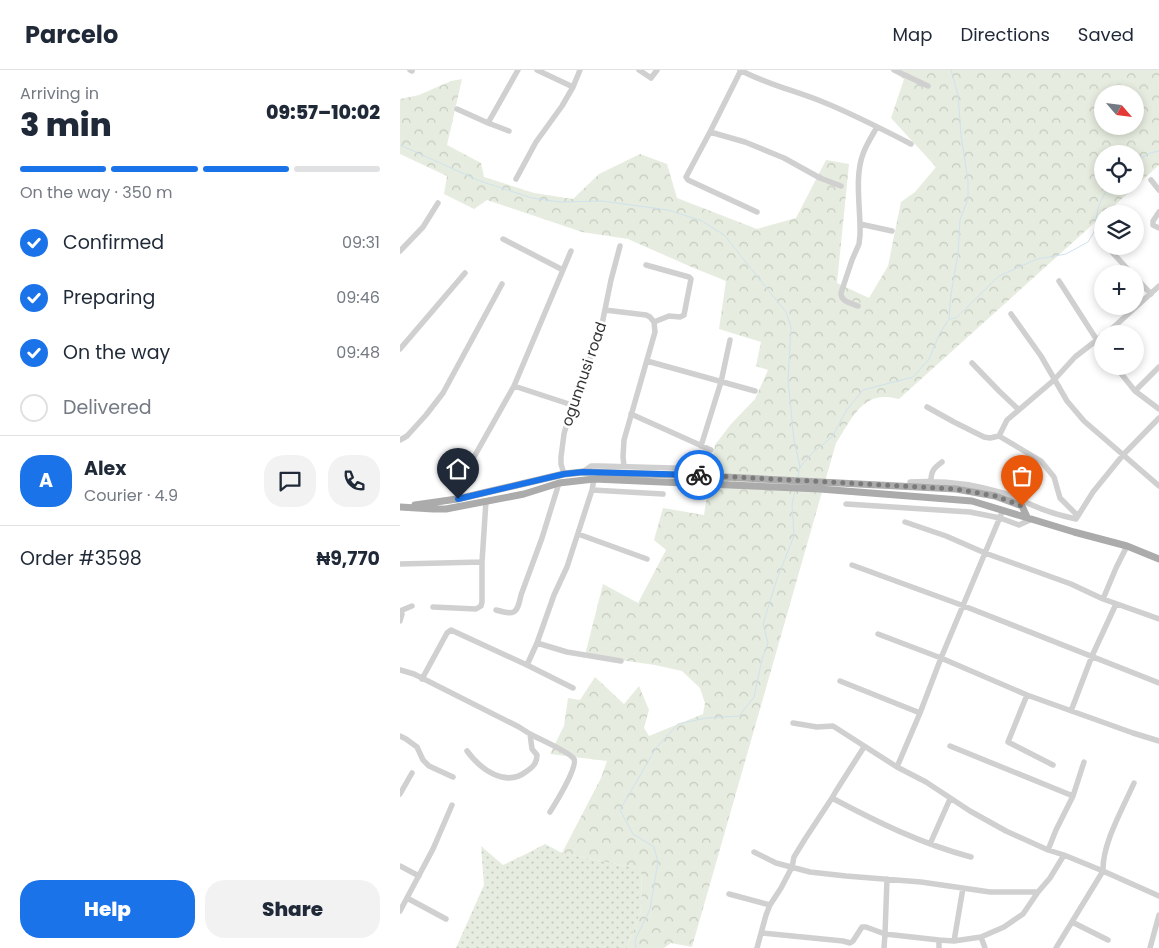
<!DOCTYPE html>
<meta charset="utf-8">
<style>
:root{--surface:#fff;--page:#f2f2f3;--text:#1f2937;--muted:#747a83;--line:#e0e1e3;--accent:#1a73e8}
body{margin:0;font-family:Poppins,sans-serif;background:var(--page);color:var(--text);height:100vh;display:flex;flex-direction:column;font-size:19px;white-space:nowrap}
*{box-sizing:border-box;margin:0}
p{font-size:16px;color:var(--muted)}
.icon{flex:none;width:28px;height:28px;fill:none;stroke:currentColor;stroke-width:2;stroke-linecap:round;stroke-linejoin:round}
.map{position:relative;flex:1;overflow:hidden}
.drawer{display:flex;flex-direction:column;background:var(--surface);width:400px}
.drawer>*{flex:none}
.needle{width:32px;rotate:118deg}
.fabs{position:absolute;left:694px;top:15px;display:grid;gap:10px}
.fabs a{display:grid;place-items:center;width:50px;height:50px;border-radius:50%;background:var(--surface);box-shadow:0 2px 8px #0003;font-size:25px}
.pin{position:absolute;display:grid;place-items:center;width:42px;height:42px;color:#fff;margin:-51px -21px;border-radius:50% 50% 50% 0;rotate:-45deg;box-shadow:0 0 5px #0007}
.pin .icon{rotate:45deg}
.courier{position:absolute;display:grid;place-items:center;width:50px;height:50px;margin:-25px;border:4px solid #1a73e8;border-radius:50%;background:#fff;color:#222;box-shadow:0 1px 6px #0007}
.overview em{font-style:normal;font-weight:800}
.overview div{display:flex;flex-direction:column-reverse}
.overview{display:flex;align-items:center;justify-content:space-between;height:85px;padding:0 20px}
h1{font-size:32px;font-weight:800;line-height:38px}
.bar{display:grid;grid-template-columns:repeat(4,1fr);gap:8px 5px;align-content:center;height:60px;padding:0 20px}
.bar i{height:6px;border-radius:4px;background:var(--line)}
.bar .current{background:var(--accent)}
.bar p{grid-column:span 4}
.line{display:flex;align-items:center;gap:12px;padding:0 20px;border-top:1px solid var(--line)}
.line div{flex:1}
.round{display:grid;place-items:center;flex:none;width:52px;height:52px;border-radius:20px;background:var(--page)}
ol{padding:0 20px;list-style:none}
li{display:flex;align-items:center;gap:15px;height:55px}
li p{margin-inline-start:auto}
li .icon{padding:5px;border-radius:50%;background:var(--accent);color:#fff;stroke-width:4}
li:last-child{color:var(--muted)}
li i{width:28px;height:28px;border:2px solid var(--line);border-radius:50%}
.action{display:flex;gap:10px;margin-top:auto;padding:10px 20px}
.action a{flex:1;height:58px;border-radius:20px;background:var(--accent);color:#fff;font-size:20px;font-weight:800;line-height:58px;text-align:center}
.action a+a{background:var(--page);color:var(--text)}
header{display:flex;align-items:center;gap:30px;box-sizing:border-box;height:70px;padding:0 25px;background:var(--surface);border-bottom:1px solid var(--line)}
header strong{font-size:24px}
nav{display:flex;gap:28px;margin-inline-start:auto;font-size:18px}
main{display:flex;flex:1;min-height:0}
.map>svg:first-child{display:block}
.grass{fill:url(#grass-dots)}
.forest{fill:url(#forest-crowns);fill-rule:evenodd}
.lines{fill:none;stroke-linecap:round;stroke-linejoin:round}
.stream{stroke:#cfe2ee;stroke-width:1}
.minor{stroke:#d0d0d0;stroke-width:5.5}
.major{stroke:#ababab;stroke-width:7}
.done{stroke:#7a7a7a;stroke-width:5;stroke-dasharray:0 9}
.route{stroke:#1a73e8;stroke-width:6}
.labels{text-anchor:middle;stroke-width:5;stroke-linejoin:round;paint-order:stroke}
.street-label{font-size:15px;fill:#333;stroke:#fff}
</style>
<header>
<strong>Parcelo</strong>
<nav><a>Map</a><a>Directions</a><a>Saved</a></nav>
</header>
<main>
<section class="drawer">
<div class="overview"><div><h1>3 min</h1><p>Arriving in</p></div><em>09:57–10:02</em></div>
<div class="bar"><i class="current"></i><i class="current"></i><i class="current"></i><i></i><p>On the way · 350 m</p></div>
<ol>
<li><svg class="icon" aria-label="check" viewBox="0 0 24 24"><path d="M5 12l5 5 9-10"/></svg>Confirmed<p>09:31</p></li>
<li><svg class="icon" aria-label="check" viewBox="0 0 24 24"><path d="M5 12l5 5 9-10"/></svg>Preparing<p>09:46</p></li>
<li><svg class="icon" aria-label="check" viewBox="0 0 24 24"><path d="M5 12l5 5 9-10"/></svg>On the way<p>09:48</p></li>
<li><i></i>Delivered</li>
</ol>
<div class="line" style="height:90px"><b class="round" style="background:var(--accent);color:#fff">A</b><div><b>Alex</b><p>Courier · 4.9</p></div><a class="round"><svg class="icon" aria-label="chat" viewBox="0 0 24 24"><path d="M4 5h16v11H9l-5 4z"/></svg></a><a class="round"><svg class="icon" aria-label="phone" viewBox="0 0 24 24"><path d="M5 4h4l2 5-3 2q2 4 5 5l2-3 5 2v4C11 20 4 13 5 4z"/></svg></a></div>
<div class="line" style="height:65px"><div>Order #3598</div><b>₦9,770</b></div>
<div class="action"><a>Help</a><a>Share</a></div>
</section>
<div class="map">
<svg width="759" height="878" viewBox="0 0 759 878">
<defs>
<pattern id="grass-dots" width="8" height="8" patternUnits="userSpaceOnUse" patternTransform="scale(1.25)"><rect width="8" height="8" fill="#e6ecdf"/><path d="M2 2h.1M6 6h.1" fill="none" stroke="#c6cbc0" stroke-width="1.8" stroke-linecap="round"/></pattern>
<pattern id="forest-crowns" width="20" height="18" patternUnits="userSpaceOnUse" patternTransform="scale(1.25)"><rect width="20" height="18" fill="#e6ecdf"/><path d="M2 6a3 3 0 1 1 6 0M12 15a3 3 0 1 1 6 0" fill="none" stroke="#c6cbc0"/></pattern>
</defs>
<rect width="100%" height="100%" fill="#fff"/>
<path class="grass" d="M145 774 162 783 241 799 242 838 227 878H56L84 815 81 776 103 795 126 784Z"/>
<path class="forest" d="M490 0H759V95L705 144H702V146L499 329C463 319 453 347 436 373L292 877 271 873 264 878H227L242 838 241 799 162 783 201 708 207 691 150 684 164 656 168 628 180 630 195 607 224 634 239 616 249 640 244 658 249 666 303 644 305 633 300 618 282 601 255 595 185 585 203 514 238 533 266 480 254 470 263 438 304 445 315 375 331 354 355 329 368 300 356 296 361 272 319 259 326 211 289 196 228 169 182 162 87 130 74 139 44 124 47 106 0 84V29L19 25 51 11 62 9 47 75 81 93 84 107 134 123 173 129 199 104 240 84 267 94 277 128 357 159 396 148 426 90 449 94 437 213 469 228 488 196 501 132 515 122 536 97 491 48 504 9ZM702 24H735V56H702ZM702 84H735V116H702Z"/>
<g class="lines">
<path class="stream" d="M0 75 80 111 132 128 160 132 202 131 268 140 302 151 324 165 386 242 391 257 388 310 394 370 400 397
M735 91 750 83 759 81
M549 248 551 224 558 184 560 150 568 129V111L561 65 558 25 551 0
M398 407 400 397 413 382 432 367 446 341 463 320 513 307 529 289 540 263 549 249 556 248 599 206 637 189 666 184 688 172 694 162 698 138 708 116
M236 878 235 870 250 839 258 792 254 777 233 764 220 740 256 678 278 654 306 648 339 646 354 627 362 589 368 573 363 554 377 509 394 466 392 434 395 421"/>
<path class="minor" d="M10 0 12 1
M137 0 173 17
M239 0 251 8 257 0
M340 0C366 14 396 21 423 32 453 44 482 59 511 74
M341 0 310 62 286 107 288 110 357 142
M494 0 528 16
M57 39 88 53
M109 61 88 53 118 0
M310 62 345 72 384 88 420 108 441 116
M116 109 136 72 162 36 173 17 180 0
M751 110 759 120
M759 142 753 151V155L759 158
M460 154 492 161
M103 169 163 200
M0 181 23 157 38 133
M712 182 732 204
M246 195 289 207 291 209 284 245 280 247 269 246 254 252
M735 207 751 224
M659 211 702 278
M458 236C451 233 441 232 441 223L452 190 459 174 460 165C461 141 454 107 463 84 466 75 472 66 477 57
M205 240 246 245 250 247 254 252 255 262 224 370 223 387 224 396
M611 244 641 286 667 331 684 351 759 416
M706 264 759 216
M0 279 65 203
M247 291 355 321
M572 293 599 321 618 339
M715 296 735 321 759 339
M114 316 172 335
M735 321 759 297
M527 337 554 352 584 367 590 368 599 366 641 391 654 407 660 428 678 446
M231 344 311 380
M599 366 607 350 654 310 675 287 702 266
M0 370 7 366 26 345 43 323 102 214
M301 376 321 312 330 270
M183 402 191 396H200L273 398 307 401
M164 404 161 394V387L164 364 172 335 201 259 211 210 220 176
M531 411C531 401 534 398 542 392
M510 412C540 410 574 414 603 423 613 426 622 431 632 435 645 441 662 446 676 449L693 422 723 385 759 348
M192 420 263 424
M57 429 60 413 65 403 114 316 171 181
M446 434 570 442 600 448 619 455 632 449
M505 452 546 466 585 483 671 514 703 529 759 549
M178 464 247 489
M0 494 82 492
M452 495 564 536 759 613
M703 529 716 498 727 476
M33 537 76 539 81 536 82 532V492L86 431
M96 540C114 545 117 545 121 525L142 468 159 413
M0 541 12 536
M0 541 2 544 0 551
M478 564 541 588 627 625 733 663 759 671
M137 573 167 582 221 591
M127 595 137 573 154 525 167 497 192 420 194 409
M0 600 14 604 119 657 130 664 132 679 137 685C137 693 133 697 127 701 106 718 81 700 67 681
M22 609 47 563 51 560 127 595 173 618
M440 611 520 643
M627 625 608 672 653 695
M671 641 692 586 716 534
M393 653 417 657 433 656 497 697 526 712 570 741 606 761 648 780 664 785 703 801 759 826
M130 664C139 669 170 682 174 689 178 697 155 734 150 742
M0 666 6 669 17 677 23 690 29 696 53 707
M550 676 673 726
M497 697 520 643 541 588 603 440
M0 724 12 703
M432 728C477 752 522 774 571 787
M530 774 550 729
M648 780 656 760 673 726 684 692
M354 782 376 793 410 802 446 806 521 812 590 822H638
M0 796 19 806
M329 824 370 835
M7 828 46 849
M0 841 33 779 52 735
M672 852 708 870
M362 863 443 871 450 873 453 871 462 857H466L485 864 539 870 554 871 581 867 604 857 623 844 638 822 650 808 664 785
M581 867 585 878
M554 871 563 818
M357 878 366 845 370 835 381 818 392 797 394 787 405 769 432 728 436 721 464 677
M484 878 485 864 487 809
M539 878V870
M656 878 703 801C702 774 723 738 734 713
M750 878 759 845"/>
<path class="major" d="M15 435 57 429 164 404 183 402 305 406 556 419 595 426 622 436 627 447
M0 437 33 439H46L124 424 159 413 194 409 420 419 572 431 674 462 727 476 759 489"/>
</g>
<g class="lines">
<path class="done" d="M299 405 556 419 595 426 622 436"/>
<path class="route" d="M58 429 164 404 183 402 299 405"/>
</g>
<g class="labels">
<g class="street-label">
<text transform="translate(184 304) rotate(-71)" y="5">ogunnusi road</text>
</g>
</g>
</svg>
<div class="fabs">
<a><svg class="needle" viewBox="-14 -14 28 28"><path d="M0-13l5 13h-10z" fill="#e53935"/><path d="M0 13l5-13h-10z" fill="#747a83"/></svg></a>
<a><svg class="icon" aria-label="locate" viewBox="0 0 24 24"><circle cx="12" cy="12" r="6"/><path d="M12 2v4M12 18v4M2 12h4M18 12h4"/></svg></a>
<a><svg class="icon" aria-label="layers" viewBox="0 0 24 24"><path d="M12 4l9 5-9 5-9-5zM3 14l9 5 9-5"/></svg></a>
<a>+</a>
<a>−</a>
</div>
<div class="pin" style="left:622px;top:436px;background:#ea580c"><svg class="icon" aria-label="bag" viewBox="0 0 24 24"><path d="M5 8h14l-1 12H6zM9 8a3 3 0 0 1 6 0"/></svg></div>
<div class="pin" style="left:58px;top:429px;background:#1f2937"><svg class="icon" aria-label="home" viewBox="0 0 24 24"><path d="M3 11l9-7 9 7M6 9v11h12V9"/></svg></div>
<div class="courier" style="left:299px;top:405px"><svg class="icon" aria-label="bike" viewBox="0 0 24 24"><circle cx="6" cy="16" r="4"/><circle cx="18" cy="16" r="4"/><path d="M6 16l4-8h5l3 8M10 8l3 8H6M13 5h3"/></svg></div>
</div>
</main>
